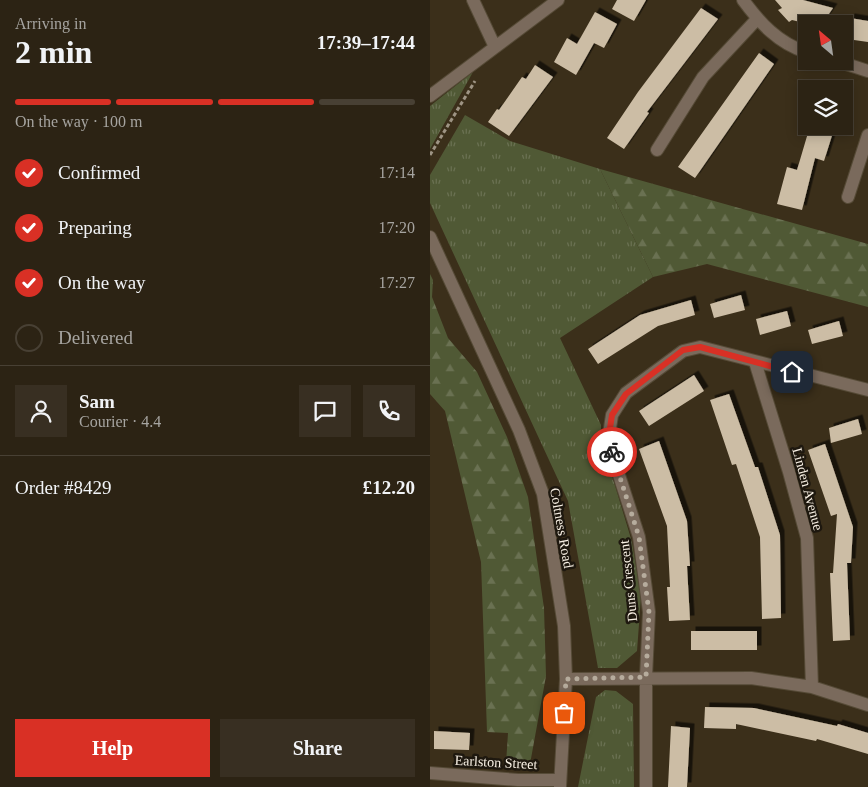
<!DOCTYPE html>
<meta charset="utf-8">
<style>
:root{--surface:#2c2314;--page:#382f22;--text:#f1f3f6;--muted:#a6a4a0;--line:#484034;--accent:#d93025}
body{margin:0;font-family:Georgia,serif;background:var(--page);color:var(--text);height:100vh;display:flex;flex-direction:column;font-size:19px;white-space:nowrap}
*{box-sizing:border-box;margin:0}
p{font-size:16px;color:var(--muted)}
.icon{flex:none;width:28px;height:28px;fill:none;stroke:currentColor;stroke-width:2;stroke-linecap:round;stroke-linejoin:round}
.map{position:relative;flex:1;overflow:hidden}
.side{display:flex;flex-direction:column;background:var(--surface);width:430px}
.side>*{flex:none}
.needle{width:32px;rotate:331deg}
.fabs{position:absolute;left:368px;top:15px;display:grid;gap:10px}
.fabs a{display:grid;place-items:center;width:55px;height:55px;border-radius:0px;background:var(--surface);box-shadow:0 2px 12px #0003,0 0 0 1px var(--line);font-size:25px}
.pin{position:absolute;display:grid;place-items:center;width:42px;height:42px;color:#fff;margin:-21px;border-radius:10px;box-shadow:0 2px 8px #0006}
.courier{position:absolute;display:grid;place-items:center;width:50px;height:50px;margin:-25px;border:4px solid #d93025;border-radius:50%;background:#fff;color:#222;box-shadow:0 1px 6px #0007}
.head em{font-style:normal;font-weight:800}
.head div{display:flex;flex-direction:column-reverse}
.head{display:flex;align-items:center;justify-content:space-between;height:85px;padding:0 15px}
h1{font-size:32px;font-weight:800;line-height:38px}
.bar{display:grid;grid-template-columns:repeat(4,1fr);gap:8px 5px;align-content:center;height:60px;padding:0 15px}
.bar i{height:6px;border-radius:4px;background:var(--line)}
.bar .on{background:var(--accent)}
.bar p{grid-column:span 4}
.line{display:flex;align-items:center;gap:12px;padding:0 15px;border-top:1px solid var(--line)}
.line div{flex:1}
.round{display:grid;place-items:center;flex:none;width:52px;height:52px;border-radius:0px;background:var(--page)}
ol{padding:0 15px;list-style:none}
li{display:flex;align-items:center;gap:15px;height:55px}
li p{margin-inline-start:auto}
li .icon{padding:5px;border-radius:50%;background:var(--accent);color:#fff;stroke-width:4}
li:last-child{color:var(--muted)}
li i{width:28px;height:28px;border:2px solid var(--line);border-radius:50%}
.primary-button{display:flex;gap:10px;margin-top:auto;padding:10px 15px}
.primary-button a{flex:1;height:58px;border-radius:0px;background:var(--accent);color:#fff;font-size:20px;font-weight:800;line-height:58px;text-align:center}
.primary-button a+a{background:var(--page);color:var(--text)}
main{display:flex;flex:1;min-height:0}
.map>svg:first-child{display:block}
.grass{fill:url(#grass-tufts)}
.forest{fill:url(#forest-firs)}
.building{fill:#ccbda5;filter:url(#shadow)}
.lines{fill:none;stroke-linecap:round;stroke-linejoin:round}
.minor-casing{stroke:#554a36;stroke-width:14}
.path{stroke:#9e9484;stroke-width:3;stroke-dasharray:4 2.5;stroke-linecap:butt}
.minor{stroke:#7a6a5c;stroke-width:12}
.done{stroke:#b6ac9d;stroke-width:5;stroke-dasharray:0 9}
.route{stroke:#d93025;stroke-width:6}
.labels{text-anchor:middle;stroke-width:5;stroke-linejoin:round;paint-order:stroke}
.street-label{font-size:14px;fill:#f8f0e4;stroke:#1e180f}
</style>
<main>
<section class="side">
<div class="head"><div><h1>2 min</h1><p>Arriving in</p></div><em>17:39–17:44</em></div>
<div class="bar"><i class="on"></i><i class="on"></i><i class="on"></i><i></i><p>On the way · 100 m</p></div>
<ol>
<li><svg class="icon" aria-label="check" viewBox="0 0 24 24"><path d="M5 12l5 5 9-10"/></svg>Confirmed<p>17:14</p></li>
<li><svg class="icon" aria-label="check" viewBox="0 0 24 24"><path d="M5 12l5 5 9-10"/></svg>Preparing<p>17:20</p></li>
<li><svg class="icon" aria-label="check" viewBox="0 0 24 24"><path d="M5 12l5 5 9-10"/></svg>On the way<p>17:27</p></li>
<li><i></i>Delivered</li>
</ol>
<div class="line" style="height:90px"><a class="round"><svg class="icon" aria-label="person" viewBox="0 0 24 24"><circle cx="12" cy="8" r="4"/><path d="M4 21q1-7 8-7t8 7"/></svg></a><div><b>Sam</b><p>Courier · 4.4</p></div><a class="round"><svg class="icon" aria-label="chat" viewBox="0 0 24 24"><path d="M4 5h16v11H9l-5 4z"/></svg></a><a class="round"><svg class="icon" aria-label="phone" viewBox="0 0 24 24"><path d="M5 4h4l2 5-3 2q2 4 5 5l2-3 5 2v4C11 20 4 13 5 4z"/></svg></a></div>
<div class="line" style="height:65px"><div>Order #8429</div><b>£12.20</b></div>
<div class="primary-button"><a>Help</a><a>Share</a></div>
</section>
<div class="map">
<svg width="438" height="787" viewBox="0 0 438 787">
<defs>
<pattern id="grass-tufts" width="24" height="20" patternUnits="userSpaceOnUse" patternTransform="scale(1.25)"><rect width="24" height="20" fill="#505935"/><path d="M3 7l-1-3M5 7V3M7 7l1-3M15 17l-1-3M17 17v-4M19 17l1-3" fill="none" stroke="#6a7152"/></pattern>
<pattern id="forest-firs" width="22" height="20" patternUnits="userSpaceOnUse" patternTransform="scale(1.25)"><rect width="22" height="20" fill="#505935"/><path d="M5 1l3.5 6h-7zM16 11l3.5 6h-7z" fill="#6a7152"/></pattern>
<filter id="shadow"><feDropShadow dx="4.5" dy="-4.5" stdDeviation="0" flood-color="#0009"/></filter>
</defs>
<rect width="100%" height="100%" fill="#3b2f1a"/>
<path class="grass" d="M43 72 0 149V106Z
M35 115 80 141 170 169 223 277 130 338 171 425V439L202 542 211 597 207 651 187 668H168L138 501 0 203V175Z
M175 690 186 691 203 704 204 787H148L166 697Z"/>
<path class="forest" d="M170 169 438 244V307L277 264 223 277Z
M0 274 3 280 2 297 18 338 47 372 77 437 98 497 114 608 116 676 100 764H76L78 733 57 732 51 562 15 411 0 394Z"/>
<path class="building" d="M187 0H216L204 21 182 9Z
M345 0H373L403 8 392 24H378L362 20 359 22 348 10 352 8Z
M271 8 288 19 217 112 219 113 194 149 177 138 208 92Z
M165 12 187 24 174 48 164 43 146 75 124 62 137 38 147 44Z
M420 18 438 21V42L417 39Z
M329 53 344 64 265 178 248 167Z
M105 65 123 77 79 136 58 122 67 109 69 110 92 77 96 79Z
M380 126H405L394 161 385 158 372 210 347 204 357 167 367 170Z
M311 295 315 310 284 318 280 304Z
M261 300 265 315 228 326 168 364 158 349 210 315Z
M357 311 361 326 330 335 326 319Z
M409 321 413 336 382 344 378 330Z
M264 375 274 391 219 426 209 411Z
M299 394 325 467H328L350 535 351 618 332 619 330 537 306 464 302 465 280 400Z
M428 419 432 434 401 443 399 428Z
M229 441 257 521 260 566H257L260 620 239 621 237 587H240L237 526 209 449Z
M395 444 423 527 421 563H417L420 640 403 641 400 573H403L407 514 401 516 378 450Z
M261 631H327V650H261Z
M275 707 324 708 407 726 408 724 438 733V754L387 739 386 741 306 724V729L274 728Z
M241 726 260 728 257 787H238Z
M4 731 40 733 39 750 4 749Z"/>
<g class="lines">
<defs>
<path id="minor" d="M43 0 65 47
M313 0C330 23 348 43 376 52
M407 61 438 71
M0 96 128 0
M227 150 273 77 327 19
M418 197 438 135
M0 237 89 430 113 494 134 626 136 679 130 787
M325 362 359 472 377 538 382 687
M136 679 321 678 382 687 438 705
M0 773 88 780H130
M216 787V677L219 612 209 537 178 441 182 415 196 393 253 351 270 347 438 390"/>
</defs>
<use href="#minor" class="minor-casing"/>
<path class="path" d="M0 155 45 81"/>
<use href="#minor" class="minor"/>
</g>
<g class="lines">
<path class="done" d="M134 713 136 679 216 677 219 612 209 537 182 452"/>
<path class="route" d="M182 452 178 441 182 415 196 394 253 350 270 347 362 372"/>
</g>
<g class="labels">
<g class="street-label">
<text transform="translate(378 489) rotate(75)" y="5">Linden Avenue</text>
<text transform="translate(132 528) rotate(80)" y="5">Coltness Road</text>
<text transform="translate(198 581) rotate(-96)" y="5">Duns Crescent</text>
<text transform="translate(66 762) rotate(3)" y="5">Earlston Street</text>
</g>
</g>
</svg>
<div class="fabs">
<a><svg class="needle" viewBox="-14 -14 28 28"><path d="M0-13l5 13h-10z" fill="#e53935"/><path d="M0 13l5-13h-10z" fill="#a6a4a0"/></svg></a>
<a><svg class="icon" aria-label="layers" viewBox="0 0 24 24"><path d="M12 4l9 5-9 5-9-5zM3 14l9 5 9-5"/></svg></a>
</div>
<div class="pin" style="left:134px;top:713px;background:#ea580c"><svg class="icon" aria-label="bag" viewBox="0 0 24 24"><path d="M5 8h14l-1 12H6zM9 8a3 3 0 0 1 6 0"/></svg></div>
<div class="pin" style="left:362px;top:372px;background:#1f2937"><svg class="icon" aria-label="home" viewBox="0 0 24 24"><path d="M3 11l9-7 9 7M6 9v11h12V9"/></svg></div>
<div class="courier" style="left:182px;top:452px"><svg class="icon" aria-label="bike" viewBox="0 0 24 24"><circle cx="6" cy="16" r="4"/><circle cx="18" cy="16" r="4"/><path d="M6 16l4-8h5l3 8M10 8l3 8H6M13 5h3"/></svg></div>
</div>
</main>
